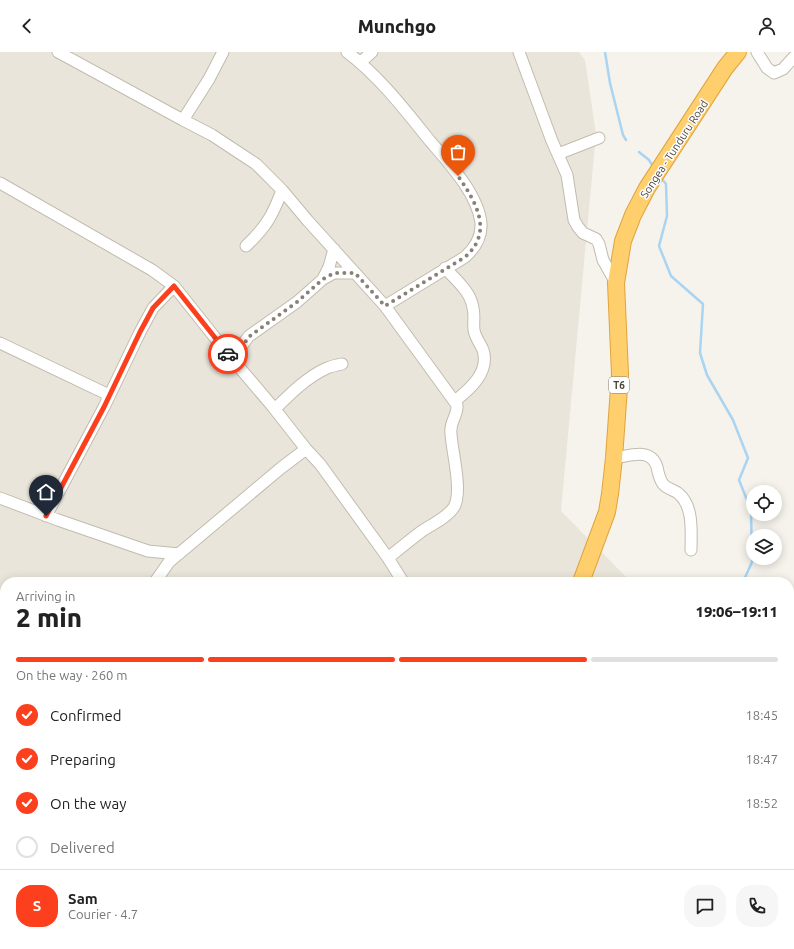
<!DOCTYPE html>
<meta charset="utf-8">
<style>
:root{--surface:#fff;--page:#f6f6f6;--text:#222;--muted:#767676;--line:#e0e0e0;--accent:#fc3f1d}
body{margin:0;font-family:Ubuntu,sans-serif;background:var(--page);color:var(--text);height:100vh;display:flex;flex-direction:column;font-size:15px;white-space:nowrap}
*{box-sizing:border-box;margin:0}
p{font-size:13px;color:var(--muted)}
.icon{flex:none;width:22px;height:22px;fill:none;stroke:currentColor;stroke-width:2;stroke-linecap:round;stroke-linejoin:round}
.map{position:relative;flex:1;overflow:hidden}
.side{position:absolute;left:0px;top:525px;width:794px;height:372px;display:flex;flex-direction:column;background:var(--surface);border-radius:16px 16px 0 0;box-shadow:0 2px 10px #0003}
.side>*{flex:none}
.tools{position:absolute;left:746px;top:433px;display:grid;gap:8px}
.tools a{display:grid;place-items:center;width:36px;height:36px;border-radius:50%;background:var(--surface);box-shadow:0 2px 10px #0003;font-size:20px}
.pin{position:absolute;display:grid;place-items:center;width:34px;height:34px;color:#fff;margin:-41px -17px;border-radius:50% 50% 50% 0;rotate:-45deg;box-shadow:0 0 4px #0007}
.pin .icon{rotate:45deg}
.courier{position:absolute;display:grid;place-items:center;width:40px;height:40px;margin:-20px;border:3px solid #fc3f1d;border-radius:50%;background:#fff;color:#222;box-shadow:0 1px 5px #0007}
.summary em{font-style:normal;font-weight:800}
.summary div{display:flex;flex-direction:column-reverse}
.summary{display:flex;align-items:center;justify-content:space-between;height:68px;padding:0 16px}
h1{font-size:26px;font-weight:800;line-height:30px}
.bar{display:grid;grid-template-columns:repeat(4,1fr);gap:6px 4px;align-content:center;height:48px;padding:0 16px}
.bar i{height:5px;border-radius:3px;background:var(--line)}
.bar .active{background:var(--accent)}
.bar p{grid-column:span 4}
.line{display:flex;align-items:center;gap:10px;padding:0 16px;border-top:1px solid var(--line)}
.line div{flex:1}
.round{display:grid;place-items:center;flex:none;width:42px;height:42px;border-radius:16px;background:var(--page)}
ol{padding:0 16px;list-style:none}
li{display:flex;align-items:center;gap:12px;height:44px}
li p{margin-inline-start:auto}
li .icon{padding:4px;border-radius:50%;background:var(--accent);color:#fff;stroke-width:4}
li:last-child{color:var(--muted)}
li i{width:22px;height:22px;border:2px solid var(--line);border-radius:50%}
header{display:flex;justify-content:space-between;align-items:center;height:52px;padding:0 16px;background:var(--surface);font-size:18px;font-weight:800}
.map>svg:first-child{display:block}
.residential{fill:#eae5da}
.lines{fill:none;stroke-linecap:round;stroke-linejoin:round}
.stream{stroke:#a9d4f2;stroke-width:2.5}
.building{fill:#d8cfc1}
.minor-casing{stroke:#c2bbae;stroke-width:13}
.highway-casing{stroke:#e0a43c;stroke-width:18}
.minor{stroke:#fff;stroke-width:11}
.highway{stroke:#ffcf6e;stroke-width:16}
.done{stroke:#878178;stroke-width:4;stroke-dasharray:0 7.2}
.route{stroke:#fc3f1d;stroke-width:5}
.labels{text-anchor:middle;stroke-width:3;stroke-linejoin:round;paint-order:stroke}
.shield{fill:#fff;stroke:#817c74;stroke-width:1}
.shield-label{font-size:10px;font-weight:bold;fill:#4b4439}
.street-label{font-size:11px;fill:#4b4439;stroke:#fff}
</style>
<header><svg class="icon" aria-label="back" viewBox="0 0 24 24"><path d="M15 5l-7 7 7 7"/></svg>Munchgo<svg class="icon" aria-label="person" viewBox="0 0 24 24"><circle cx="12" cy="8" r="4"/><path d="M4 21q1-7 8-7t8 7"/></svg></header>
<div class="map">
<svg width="794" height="897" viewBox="0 0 794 897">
<rect width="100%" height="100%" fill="#f6f3ec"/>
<path class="residential" d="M0 0H579L585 8 596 82 561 459 631 530H5V892H618L621 897H0Z"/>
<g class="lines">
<path class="stream" d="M605 0 610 31 623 83 626 88
M639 100 649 108 654 116
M660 125 666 132 667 164 659 194 671 224 703 252 700 301 707 323 733 368 748 406 739 428 751 458 752 510 743 530
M749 897 751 892"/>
</g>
<path class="building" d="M5 843V862L0 858V855L3 850 1 849Z
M424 892H441L445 897H424L422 894Z"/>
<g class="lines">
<defs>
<path id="minor" d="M58 0 183 68
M223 0 209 27 183 68 212 83 256 112 282 138 308 169 385 254 457 353C458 364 449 370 451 382 452 400 463 439 454 455 448 465 431 473 422 479 410 488 399 497 388 506
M347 0C379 24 405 58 430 89 448 110 478 142 481 171 482 185 475 196 465 205L385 254
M519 0 552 89 567 123 574 168 578 175 583 181 596 187 599 192 603 208 616 231
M757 0 767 16 774 21 783 17 794 5
M361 10 372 0
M558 102 599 86
M0 131 152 218 174 234 228 302 273 355 306 397 320 412 388 506 403 530
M246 194C266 175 273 163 282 138
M445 216C456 228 471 240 473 256 475 263 473 271 474 278 475 285 480 291 483 298 490 320 470 337 455 349
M323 227 334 221H355
M0 291 109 343
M232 307 249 284 297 250 323 227 329 215 334 197
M275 357C290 342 307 325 327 316 332 314 337 313 342 312
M614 406C630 404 651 395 657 415 658 420 660 428 663 432 667 437 675 438 679 442 694 455 691 481 691 498
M0 446 58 468 148 499 179 502
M46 464 104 355 140 280 153 256 174 234
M155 530 169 510 281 416 306 397
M0 577 5 578
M0 773 5 775
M0 794 5 788
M400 892 404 897
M76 897 79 892"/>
<path id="highway" d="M581 530 607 460 610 442 614 406 620 322 616 231 623 189 633 163 647 136 725 16 738 0
M277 897 281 892"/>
</defs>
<use href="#minor" class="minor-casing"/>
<use href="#highway" class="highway-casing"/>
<use href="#minor" class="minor"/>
<use href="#highway" class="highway"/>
</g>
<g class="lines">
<path class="done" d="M228 302 232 307 250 284 297 250 323 227 334 221H355L385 254 465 205C494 180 476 150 458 124"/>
<path class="route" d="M46 464 104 355 140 280 153 256 174 234 228 302"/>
</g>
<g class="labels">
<rect class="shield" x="609" y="325" width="20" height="16" rx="3"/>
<g class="shield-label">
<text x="619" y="337">T6</text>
</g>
<g class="street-label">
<text transform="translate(674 97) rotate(-57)" y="4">Songea - Tunduru Road</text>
</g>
</g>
</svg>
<div class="tools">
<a><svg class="icon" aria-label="locate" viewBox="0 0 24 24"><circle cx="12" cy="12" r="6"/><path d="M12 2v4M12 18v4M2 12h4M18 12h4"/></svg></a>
<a><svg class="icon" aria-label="layers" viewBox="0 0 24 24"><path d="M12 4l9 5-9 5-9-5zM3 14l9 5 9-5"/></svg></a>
</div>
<div class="pin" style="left:458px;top:124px;background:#ea580c"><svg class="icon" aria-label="bag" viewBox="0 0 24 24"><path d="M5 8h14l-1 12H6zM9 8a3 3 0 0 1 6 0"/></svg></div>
<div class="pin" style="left:46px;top:464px;background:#1f2937"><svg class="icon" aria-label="home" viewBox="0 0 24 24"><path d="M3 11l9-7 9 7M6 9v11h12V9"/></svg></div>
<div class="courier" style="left:228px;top:302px"><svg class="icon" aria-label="car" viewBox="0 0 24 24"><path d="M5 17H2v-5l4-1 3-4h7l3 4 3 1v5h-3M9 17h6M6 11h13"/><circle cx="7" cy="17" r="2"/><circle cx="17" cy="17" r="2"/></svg></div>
<section class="side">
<div class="summary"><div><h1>2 min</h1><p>Arriving in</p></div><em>19:06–19:11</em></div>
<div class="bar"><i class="active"></i><i class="active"></i><i class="active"></i><i></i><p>On the way · 260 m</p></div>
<ol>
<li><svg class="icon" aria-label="check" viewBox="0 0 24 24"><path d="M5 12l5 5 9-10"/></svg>Confirmed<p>18:45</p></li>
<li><svg class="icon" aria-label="check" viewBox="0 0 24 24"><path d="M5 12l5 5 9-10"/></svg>Preparing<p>18:47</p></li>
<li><svg class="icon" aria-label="check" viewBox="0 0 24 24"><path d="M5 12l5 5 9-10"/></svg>On the way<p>18:52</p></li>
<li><i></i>Delivered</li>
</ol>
<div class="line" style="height:72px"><b class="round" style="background:var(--accent);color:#fff">S</b><div><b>Sam</b><p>Courier · 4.7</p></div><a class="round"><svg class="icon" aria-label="chat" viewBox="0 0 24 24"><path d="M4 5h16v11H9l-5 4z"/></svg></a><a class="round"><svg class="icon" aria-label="phone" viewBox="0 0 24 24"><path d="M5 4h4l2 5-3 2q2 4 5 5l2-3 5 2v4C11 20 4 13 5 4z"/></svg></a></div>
</section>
</div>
